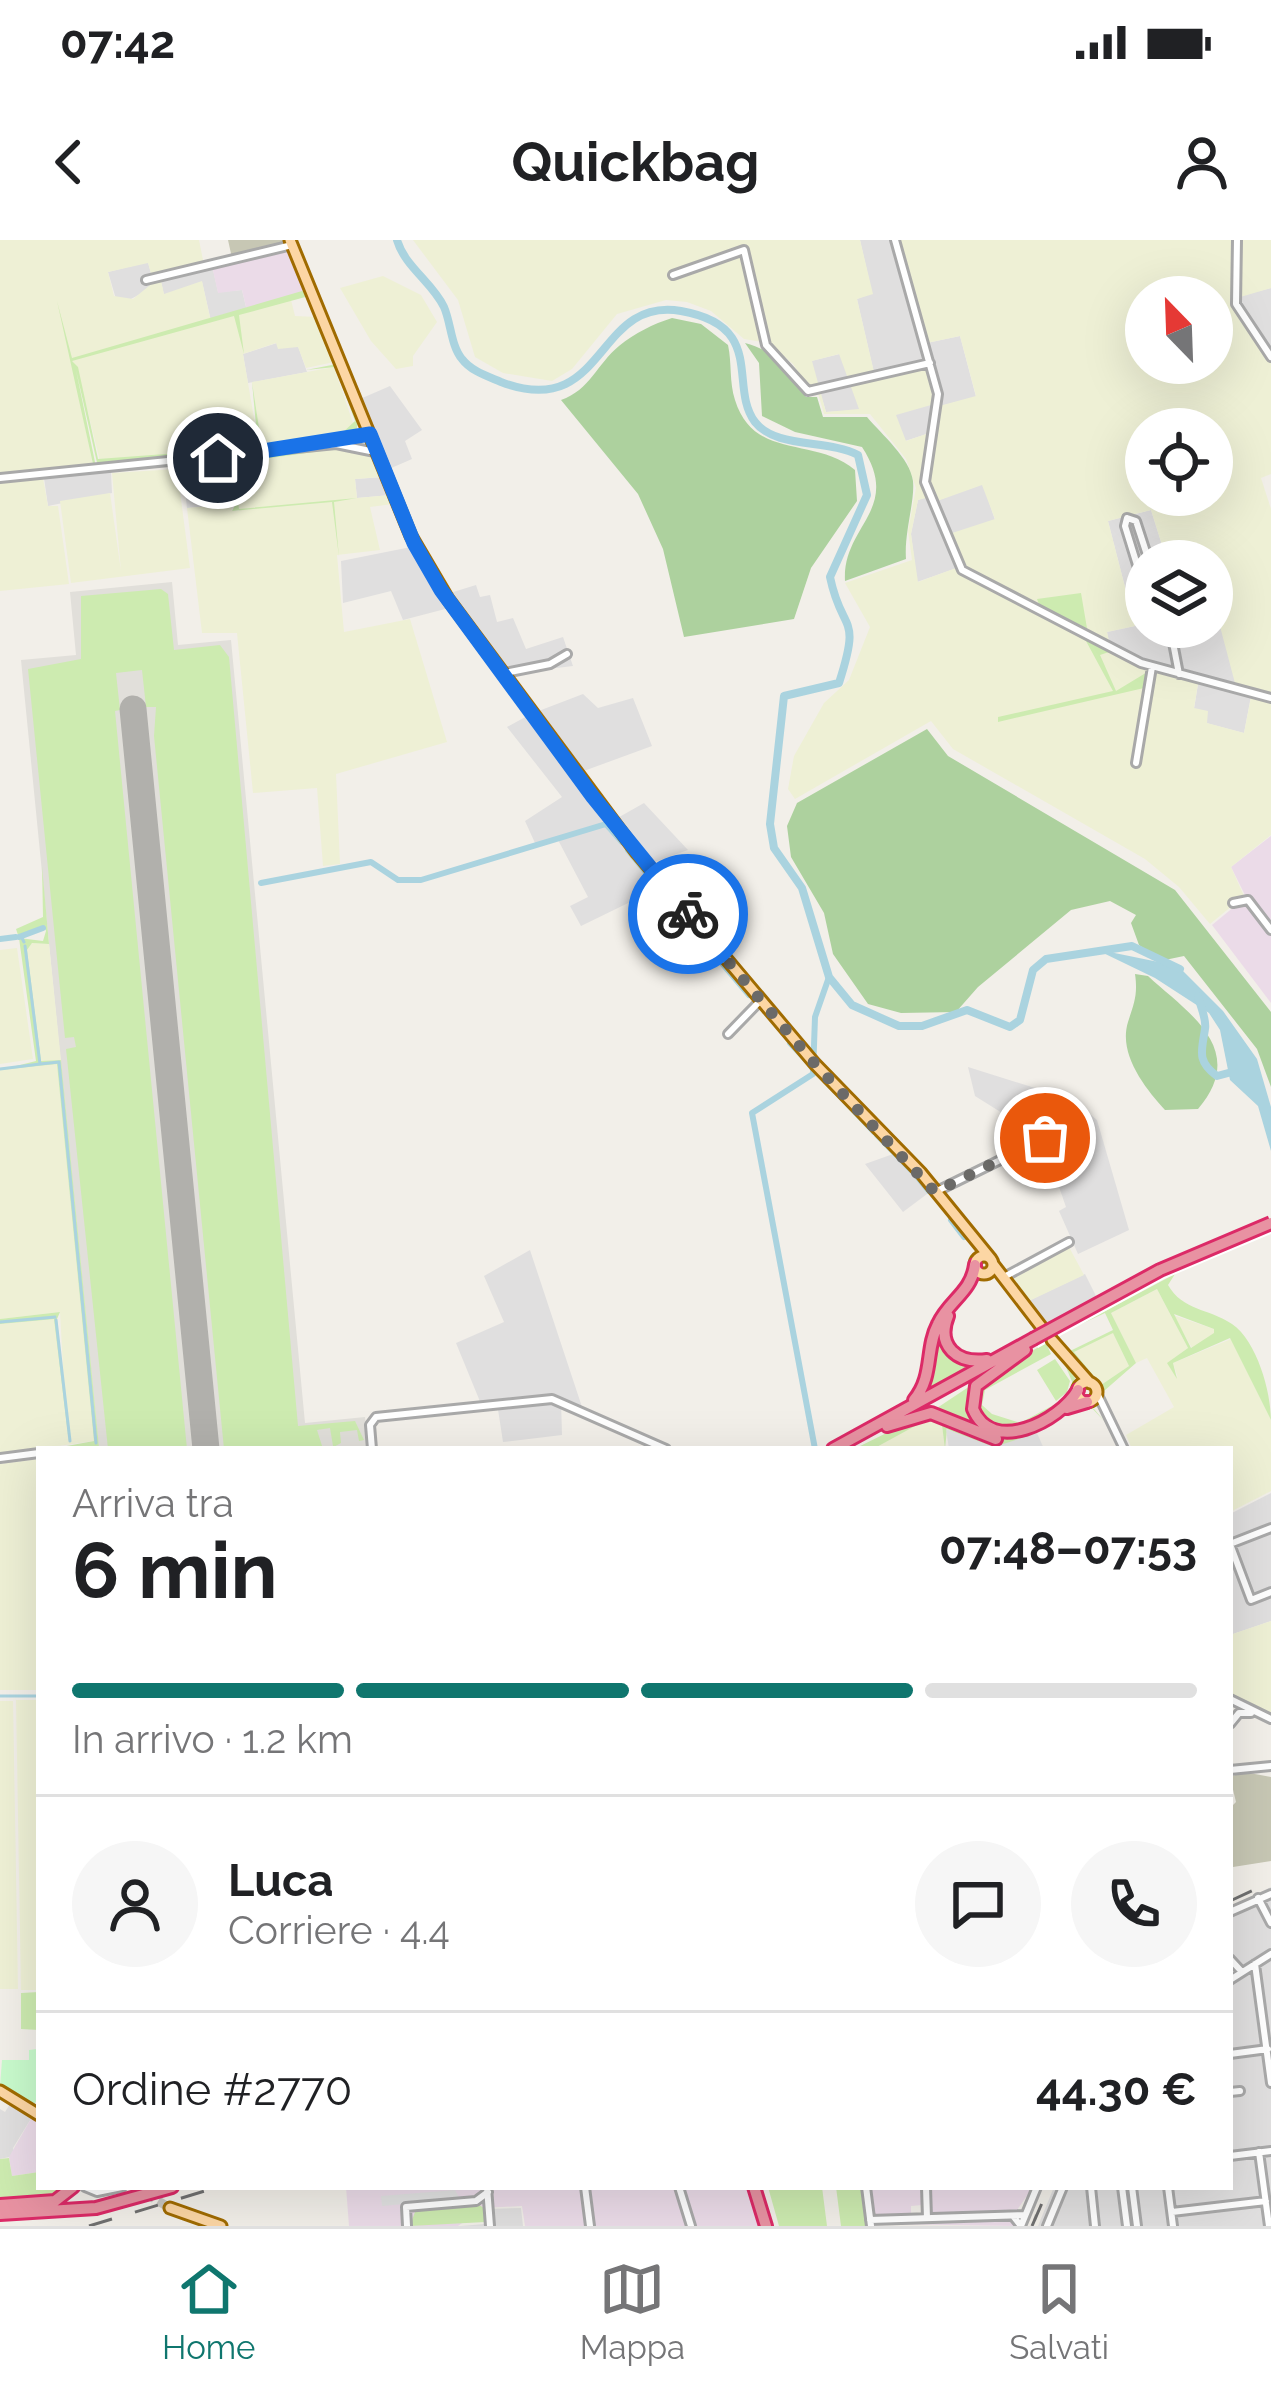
<!DOCTYPE html>
<html lang="it">
<meta charset="utf-8">
<style>
:root{--surface:#fff;--page:#f6f6f6;--text:#202124;--muted:#757577;--line:#e0e0e0;--accent:#0f766e}
body{margin:0;font-family:Raleway,sans-serif;background:var(--page);color:var(--text);height:100vh;display:flex;flex-direction:column;font-size:45px;white-space:nowrap}
*{box-sizing:border-box;margin:0}
p{font-size:39px;color:var(--muted)}
.icon{flex:none;width:66px;height:66px;fill:none;stroke:currentColor;stroke-width:2;stroke-linecap:round;stroke-linejoin:round}
.map{position:relative;flex:1;overflow:hidden}
.drawer{position:absolute;left:36px;top:1206px;width:1197px;height:744px;display:flex;flex-direction:column;background:var(--surface);border-radius:0px;box-shadow:0 12px 48px #0002}
.drawer>*{flex:none}
.needle{width:78px;rotate:337deg}
.controls{position:absolute;left:1125px;top:36px;display:grid;gap:24px}
.controls a{display:grid;place-items:center;width:108px;height:108px;border-radius:50%;background:var(--surface);box-shadow:0 12px 48px #0002;font-size:60px}
.pin{position:absolute;display:grid;place-items:center;width:102px;height:102px;color:#fff;margin:-51px;border:6px solid #fff;border-radius:50%;box-shadow:0 3px 12px #0007}
.courier{position:absolute;display:grid;place-items:center;width:120px;height:120px;margin:-60px;border:9px solid #1a73e8;border-radius:50%;background:#fff;color:#222;box-shadow:0 3px 15px #0007}
.head em{font-style:normal;font-weight:700}
.head div{display:flex;flex-direction:column-reverse}
.head{display:flex;align-items:center;justify-content:space-between;height:204px;padding:0 36px}
h1{font-size:78px;font-weight:700;line-height:90px}
.bar{display:grid;grid-template-columns:repeat(4,1fr);gap:18px 12px;align-content:center;height:144px;padding:0 36px}
.bar i{height:15px;border-radius:9px;background:var(--line)}
.bar .current{background:var(--accent)}
.bar p{grid-column:span 4}
.line{display:flex;align-items:center;gap:30px;padding:0 36px;border-top:3px solid var(--line)}
.line div{flex:1}
.round{display:grid;place-items:center;flex:none;width:126px;height:126px;border-radius:63px;background:var(--page)}
.status{display:flex;justify-content:space-between;align-items:center;height:84px;padding:0 60px;background:var(--surface);direction:ltr}
.status svg{height:33px;fill:currentColor}
header{display:flex;justify-content:space-between;align-items:center;height:156px;padding:0 36px;background:var(--surface);font-size:54px;font-weight:700}
.tabs{display:flex;justify-content:space-around;align-items:center;height:168px;border-top:3px solid var(--line);background:var(--surface);font-size:33px;color:var(--muted)}
.tabs a{display:grid;justify-items:center;gap:6px}
.tabs .current{color:var(--accent)}
.map>svg:first-child{display:block}
.residential{fill:#e0dfdf}
.industrial{fill:#ebdbe8}
.airport{fill:#e1dfda}
.construction{fill:#c7c7b4}
.farmland{fill:#eef0d5;fill-rule:evenodd}
.grass{fill:#cdebb0;fill-rule:evenodd}
.forest{fill:#add19e}
.park{fill:#c8facc}
.parking{fill:#e2e2e2}
.water{fill:#aad3df}
.pier{fill:#fff}
.lines{fill:none;stroke-linecap:round;stroke-linejoin:round}
.stream{stroke:#aad3df;stroke-width:3}
.canal{stroke:#aad3df;stroke-width:6}
.river{stroke:#aad3df;stroke-width:8}
.runway{stroke:#b1b0ac;stroke-width:27}
.minor-tunnel{stroke:#c8c6c1;stroke-width:6;stroke-dasharray:6 3;stroke-linecap:butt}
.major-tunnel{stroke:#c8c6c1;stroke-width:9;stroke-dasharray:9 4.5;stroke-linecap:butt}
.minor-casing{stroke:#a9a9a9;stroke-width:12}
.major-casing{stroke:#a06b00;stroke-width:15}
.highway-casing{stroke:#dc2a67;stroke-width:16}
.minor{stroke:#fff;stroke-width:6}
.major{stroke:#fcd6a4;stroke-width:9}
.highway{stroke:#e892a2;stroke-width:10}
.rail{stroke:#707070;stroke-width:3;stroke-dasharray:24 24;stroke-linecap:butt}
.highway-bridge-casing{stroke:#dc2a67;stroke-width:16;stroke-linecap:butt}
.highway-bridge{stroke:#e892a2;stroke-width:10}
.done{stroke:#6b6a68;stroke-width:12;stroke-dasharray:0 21.6}
.route{stroke:#1a73e8;stroke-width:15}
</style>
<div class="status"><b>07:42</b><svg viewBox="0 0 49 12"><path d="M0 12V9h3v3zM5 12V6h3v6zM10 12V3h3v9zM15 12V0h3v12zM26 1h20v11H26zM47 4h2v5h-2z"/></svg></div>
<header><svg class="icon" aria-label="back" viewBox="0 0 24 24"><path d="M15 5l-7 7 7 7"/></svg>Quickbag<svg class="icon" aria-label="person" viewBox="0 0 24 24"><circle cx="12" cy="8" r="4"/><path d="M4 21q1-7 8-7t8 7"/></svg></header>
<div class="map">
<svg width="1271" height="1986" viewBox="0 0 1271 1986">
<rect width="100%" height="100%" fill="#f2efe9"/>
<path class="residential" d="M860 0H891L922 104 960 96 976 157 932 168 927 194 905 201 895 175 932 119 874 133 857 59 872 53Z
M148 22 153 41 146 51 129 60 116 59 108 32Z
M212 25 218 52 242 50 247 71 211 81 202 42 164 55 160 37Z
M1271 48V113L1236 57Z
M277 103 298 106 307 132 248 143 243 114Z
M840 114 860 170 826 172 811 121Z
M390 146 422 190 405 201 412 219 389 229 360 159Z
M232 219 236 264 187 268 182 224Z
M111 232 112 253 48 266 44 238Z
M384 237 391 255 357 258 355 239Z
M983 244 995 280 957 328 917 342 911 294 918 260 926 257 930 263Z
M1151 270 1167 321H1146V387H1212L1215 356 1237 447 1142 422 1110 406 1107 392 1135 386 1108 281Z
M421 305 450 353 476 345 480 357 490 355 497 382 513 378 526 409 563 397 573 426 508 434 536 472 583 454 598 468 633 458 652 506 581 532 614 580 644 563 688 610 643 626 661 647 581 686 570 666 588 657 557 598 535 603 525 581 562 557 507 487 529 475 449 368 403 380 391 351 343 363 341 321Z
M1198 444 1251 456 1244 493 1206 483 1194 469Z
M968 827 1073 860 1097 880 1129 990 1078 1014 1059 971 1066 967 1042 898 975 856Z
M896 913 931 951 903 972 865 924Z
M530 1010 583 1170 561 1160 562 1195 503 1202 497 1163 481 1164 456 1103 504 1082 484 1036Z
M1085 1034 1097 1058 1047 1086 1026 1062Z
M1271 1253V1381L1230 1395V1274Z
M1271 1647V1986H1038L1054 1947H1230V1667Z
M10 1864 32 1877 13 1908 14 1916 0 1919V1869L5 1872Z
M521 1968 523 1986H461L485 1984 484 1969Z"/>
<path class="industrial" d="M288 8 308 54 247 71 242 50 218 53 212 26Z
M1271 596V763L1212 685 1246 657 1231 627Z
M32 1877 39 1881V1932L12 1936 9 1917Z
M346 1947H747L760 1986H525L522 1966 483 1968 458 1986H349Z
M871 1947H922V1965L911 1966V1975L875 1976Z
M929 1947H1033L1017 1970 930 1974Z
M1013 1978 1017 1986 876 1984Z"/>
<path class="airport" d="M172 342 178 405 231 400 305 1183 365 1177 369 1209H99L21 420 76 415 70 352Z"/>
<path class="construction" d="M228 0H284L287 5 232 18Z
M1244 1532 1271 1537V1621L1233 1627 1230 1568 1236 1562 1230 1537Z"/>
<path class="farmland" d="M0 0H199L204 25 152 37 148 23 108 32 114 56 133 59 160 37 164 54 202 41 211 82 291 60 295 76 317 77 334 122 306 128 298 107 278 109 276 103 243 114 259 207 100 221 77 128 73 129 93 225 0 233Z
M413 0H860L873 54 857 59 874 132 933 119 938 163 896 175 906 201 926 194 932 168 976 156 960 96 922 104 891 0H1271V48L1237 58 1271 113V234L1261 238 1271 269V595L1231 627 1244 656 1210 684 1179 647 1145 619 953 509 931 481 795 559 788 549 794 516 824 463 849 440 870 387 845 343 912 320 908 291 916 248 906 219 870 174H824L817 150H810L793 124 769 103 744 99 711 71 687 62 666 60 617 74 572 129 552 141 503 133 475 117 458 60ZM1146 57H1212V123H1146ZM839 114 859 169 826 172 812 121ZM1146 189H1212V255H1146ZM982 245 995 279 943 296 956 328 918 342 911 294 918 260 926 258 929 264ZM1151 270 1167 321H1212V356L1236 447 1146 424 1110 406 1107 392 1135 386 1108 281ZM1198 444 1251 457 1244 493 1207 483 1208 471 1194 468Z
M383 36 421 55 437 82 413 116V126L396 129 371 101 340 48Z
M334 127 354 186 336 196 262 207 252 142Z
M343 208 366 211 382 237 355 239 357 258 390 255 393 264 370 267 380 310 337 315 344 392 410 379 447 502 336 534 340 624 323 626 317 548 253 553 237 393H202L187 268 231 264 232 271H239L233 222Z
M177 229 190 328 71 343 60 261 110 253 121 331 112 233Z
M43 238 48 266H58L69 344 0 351V242Z
M32 703 49 704 61 820 41 821 27 710Z
M17 708 33 819 0 824V710Z
M57 824 94 1201 0 1214V1084L54 1078 65 1164 60 1072 0 1079V830Z
M1069 1007 1084 1035 1029 1061 1013 1039Z
M1157 1049 1188 1108 1168 1123 1178 1138 1173 1123 1231 1099 1271 1180V1251L1230 1272V1209H1132L1126 1195 1174 1167 1147 1118 1136 1123 1111 1073Z
M1173 1075 1214 1089 1215 1093 1192 1108Z
M1113 1092 1129 1126 1101 1145 1074 1112Z
M930 1180 942 1185 945 1209H873L917 1182Z
M39 1219V1450H0V1224Z
M1271 1381V1474L1230 1454V1395Z
M16 1460H39V1750H21Z
M0 1461H13L18 1749H0Z"/>
<path class="grass" d="M302 51H307L309 56 239 75 244 114 234 76 72 121 78 127 98 219 258 207 252 142 262 207 341 194 355 181 335 127 306 130 337 124 359 178 356 192 329 202 98 227 76 130 96 227 0 235 93 224 57 61 72 118Z
M336 206 373 212 384 237 370 213 343 208 233 223 239 269 357 258 334 262 339 317 332 262 232 271 236 263 232 219Z
M161 349 168 354 174 410 220 405 229 417 298 1186 355 1181 364 1200 359 1201 357 1190 340 1192 341 1203 330 1209 325 1208 333 1206 330 1188 317 1190 323 1209H224L154 496 156 467H146L142 430 116 433 120 470 115 471 187 1209H108L66 809 76 807 74 797 65 798 28 429 81 419V356Z
M1081 353 1088 394 1041 370 1037 359Z
M1032 370 1126 418 1109 412 1100 415 1116 451 1149 431 1141 488 1144 448 998 482V477L1113 451 1086 401Z
M42 626 49 704 32 703 27 710 41 821 61 820 99 1207 50 1209 94 1201 57 824 0 830 36 821 19 698 43 701 46 691 44 686 18 695 16 689 43 677Z
M1175 1034 1168 1045C1183 1071 1208 1068 1232 1084 1257 1101 1271 1152 1271 1180L1230 1098 1173 1123 1177 1139 1167 1123 1188 1108 1157 1049 1111 1073 1136 1123 1104 1151 1070 1111 1113 1090 1105 1073 1077 1086ZM1174 1074 1214 1089V1093L1191 1108ZM1113 1093 1129 1126 1101 1145 1074 1112Z
M60 1072 57 1079 69 1203 54 1079 0 1084V1079Z
M939 1085 941 1099 976 1124 925 1153Z
M1046 1103 1051 1114 985 1150 982 1165 992 1174 1020 1183 1061 1161 1073 1144 1063 1120 1075 1138 1067 1161 1006 1193 979 1178 975 1153 991 1134Z
M1055 1119 1070 1141 1067 1152 1056 1161 1037 1130Z
M973 1144 970 1160 985 1190 934 1170Z
M1089 1165 1105 1182 1094 1169C1056 1163 1032 1211 994 1207 978 1205 962 1195 947 1189L945 1209 942 1185 926 1180 873 1209H854L923 1175 999 1201Z
M39 1752V1790L21 1789V1753Z
M9 1918 12 1936 39 1932V1947H70L61 1955 0 1962V1919Z
M768 1947H822L827 1986H779Z
M836 1947H864L869 1986H841Z
M478 1964 485 1969V1982L410 1986 416 1969Z"/>
<path class="forest" d="M672 78 701 84 728 105C732 123 729 142 735 160 754 221 814 196 855 230L857 261 811 328 794 379 684 397 663 309 638 254 561 160C590 150 597 124 619 106 635 93 653 84 672 78Z
M745 103C776 111 790 130 806 157H817L823 177H867C882 195 910 218 913 241 915 262 904 292 906 319L845 341C842 285 903 270 862 207L795 192 762 176 759 123Z
M927 489 948 516 1175 650 1271 772V847L1257 809 1184 716 1160 721 1139 705 1131 683 1136 675 1110 661 1071 670 978 747 956 772 901 773 868 764 833 714 824 673 791 617 787 586 797 563Z
M1135 734 1148 736C1188 773 1249 809 1198 869L1165 870C1145 848 1118 814 1128 782 1134 763 1138 755 1135 734Z"/>
<path class="park" d="M36 1790H39V1857L33 1866 0 1846 2 1820H29V1810L37 1809Z"/>
<path class="parking" d="M946 1189 994 1207 1037 1193 1044 1209H949Z
M455 1950 460 1959 382 1966 381 1956Z"/>
<path class="water" d="M1095 709 1178 726 1223 771 1257 819 1271 867V911L1258 866 1230 840 1220 790 1209 773 1155 738Z"/>
<path class="pier" d="M1271 979V994L1164 1039 1038 1108 1031 1095 1158 1026Z"/>
<g class="lines">
<path class="stream" d="M21 696 24 702
M40 824 59 822 96 1203
M0 829 40 824 25 706
M56 1080 70 1201
M0 1082 55 1077
M23 1218 39 1216
M0 1456H39"/>
<path class="canal" d="M628 610 658 647
M261 643 371 622 398 640H421L606 584 622 602
M660 650 749 755
M19 697 43 688
M0 699 16 697
M790 803 874 892
M877 895 912 931
M916 935 929 951
M951 980 964 997
M815 1209 752 873 813 834 815 777 829 737"/>
<path class="river" d="M397 0C405 27 432 42 444 67 451 83 451 106 462 119 471 131 487 136 501 142 607 182 594 56 681 71 767 86 728 146 755 182 776 209 828 199 858 215L867 255 830 337C842 395 862 372 839 443L784 456 770 584 774 608 802 648 829 737 852 765 899 786H922L967 770 1010 787 1020 780 1033 730 1046 719 1132 706 1180 729
M1198 756C1200 766 1207 779 1205 789 1202 810 1196 821 1217 836L1232 832"/>
<path class="runway" d="M133 469 206 1209"/>
<path class="minor-tunnel" d="M1034 1977 1037 1978"/>
<path class="major-tunnel" d="M135 1947 170 1968"/>
<defs>
<path id="minor" d="M895 0 938 154 925 242 962 330 1141 423 1271 458
M1237 0 1236 64 1271 117
M673 35 744 10 766 105 808 151 930 123
M146 40 292 5
M338 203 370 194
M0 238 336 204 375 212
M1146 354 1125 286 1127 278 1136 281 1149 321
M1170 387 1179 434
M1162 388 1165 387
M505 433 550 424 567 414
M1136 523 1152 427
M1233 663 1248 660 1271 690
M728 794 761 760
M935 952 1045 898 1066 866
M1004 1037 1069 1002
M1097 1153 1124 1209
M372 1209 370 1185 376 1177 552 1159 666 1209
M0 1218 39 1213
M1271 1288 1230 1304 1251 1360 1271 1352
M1230 1459 1271 1479
M1230 1484 1239 1473H1251
M1230 1530 1271 1526
M1258 1658 1271 1683
M1230 1672 1271 1654
M1230 1719 1242 1732
M1255 1724 1271 1843
M1230 1740 1271 1714
M1230 1814 1268 1809
M1230 1852 1240 1851
M1259 1912 1269 1986
M1230 1916 1271 1911
M85 1947 97 1952 122 1947
M487 1947 490 1986
M585 1947 590 1986
M679 1947 691 1986
M866 1947 871 1986
M926 1947 927 1978
M1091 1947 1095 1986
M1122 1947 1127 1986
M1132 1947 1137 1986
M1168 1947 1173 1986
M1172 1972 1266 1961
M1013 1976 1021 1986 1037 1947
M870 1980 1025 1975
M407 1986 406 1967 476 1961 488 1952
M1047 1986 1063 1947"/>
<path id="major" d="M290 0 411 296 448 359 637 613 815 824 921 933 991 1019
M975 1025a9 9 0 1 1 18 0a9 9 0 1 1-18 0Z
M993 1024 1043 1089
M1052 1100 1090 1143
M1077 1152a10 10 0 1 1 20 0a10 10 0 1 1-20 0Z
M0 1851 39 1875
M170 1968 221 1986"/>
<path id="highway" d="M948 1076C936 1106 957 1124 987 1120
M1025 1110 976 1146 973 1169C992 1215 1059 1182 1078 1150
M914 1160C934 1136 925 1109 938 1084 949 1060 971 1053 975 1025
M1067 1168 1087 1162
M887 1186 931 1173 996 1199
M833 1209 1033 1099
M754 1947 766 1986
M0 1965 55 1961 73 1947
M0 1974 96 1968 172 1947"/>
</defs>
<use href="#minor" class="minor-casing"/>
<use href="#major" class="major-casing"/>
<use href="#highway" class="highway-casing"/>
<use href="#minor" class="minor"/>
<use href="#major" class="major"/>
<use href="#highway" class="highway"/>
<path class="rail" d="M1230 1661 1271 1642
M89 1986 218 1947
M1032 1986 1049 1947"/>
<defs>
<path id="highway-bridge" d="M1033 1099 1160 1030 1271 983"/>
</defs>
<use href="#highway-bridge" class="highway-bridge-casing"/>
<use href="#highway-bridge" class="highway-bridge"/>
</g>
<g class="lines">
<path class="done" d="M688 674 815 824 935 952 1045 898"/>
<path class="route" d="M218 218 370 194 414 303 441 350 593 557 688 674"/>
</g>
</svg>
<div class="controls">
<a><svg class="needle" viewBox="-14 -14 28 28"><path d="M0-13l5 13h-10z" fill="#e53935"/><path d="M0 13l5-13h-10z" fill="#757577"/></svg></a>
<a><svg class="icon" aria-label="locate" viewBox="0 0 24 24"><circle cx="12" cy="12" r="6"/><path d="M12 2v4M12 18v4M2 12h4M18 12h4"/></svg></a>
<a><svg class="icon" aria-label="layers" viewBox="0 0 24 24"><path d="M12 4l9 5-9 5-9-5zM3 14l9 5 9-5"/></svg></a>
</div>
<div class="pin" style="left:1045px;top:898px;background:#ea580c"><svg class="icon" aria-label="bag" viewBox="0 0 24 24"><path d="M5 8h14l-1 12H6zM9 8a3 3 0 0 1 6 0"/></svg></div>
<div class="pin" style="left:218px;top:218px;background:#1f2937"><svg class="icon" aria-label="home" viewBox="0 0 24 24"><path d="M3 11l9-7 9 7M6 9v11h12V9"/></svg></div>
<div class="courier" style="left:688px;top:674px"><svg class="icon" aria-label="bike" viewBox="0 0 24 24"><circle cx="6" cy="16" r="4"/><circle cx="18" cy="16" r="4"/><path d="M6 16l4-8h5l3 8M10 8l3 8H6M13 5h3"/></svg></div>
<section class="drawer">
<div class="head"><div><h1>6 min</h1><p>Arriva tra</p></div><em>07:48–07:53</em></div>
<div class="bar"><i class="current"></i><i class="current"></i><i class="current"></i><i></i><p>In arrivo · 1.2 km</p></div>
<div class="line" style="height:216px"><a class="round"><svg class="icon" aria-label="person" viewBox="0 0 24 24"><circle cx="12" cy="8" r="4"/><path d="M4 21q1-7 8-7t8 7"/></svg></a><div><b>Luca</b><p>Corriere · 4.4</p></div><a class="round"><svg class="icon" aria-label="chat" viewBox="0 0 24 24"><path d="M4 5h16v11H9l-5 4z"/></svg></a><a class="round"><svg class="icon" aria-label="phone" viewBox="0 0 24 24"><path d="M5 4h4l2 5-3 2q2 4 5 5l2-3 5 2v4C11 20 4 13 5 4z"/></svg></a></div>
<div class="line" style="height:156px"><div>Ordine #2770</div><b>44.30 €</b></div>
</section>
</div>
<nav class="tabs">
<a class="current"><svg class="icon" aria-label="home" viewBox="0 0 24 24"><path d="M3 11l9-7 9 7M6 9v11h12V9"/></svg>Home</a>
<a><svg class="icon" aria-label="map" viewBox="0 0 24 24"><path d="M3 6l6-2 6 2 6-2v14l-6 2-6-2-6 2zM9 4v14M15 6v14"/></svg>Mappa</a>
<a><svg class="icon" aria-label="saved" viewBox="0 0 24 24"><path d="M7 4h10v16l-5-4-5 4z"/></svg>Salvati</a>
</nav>
